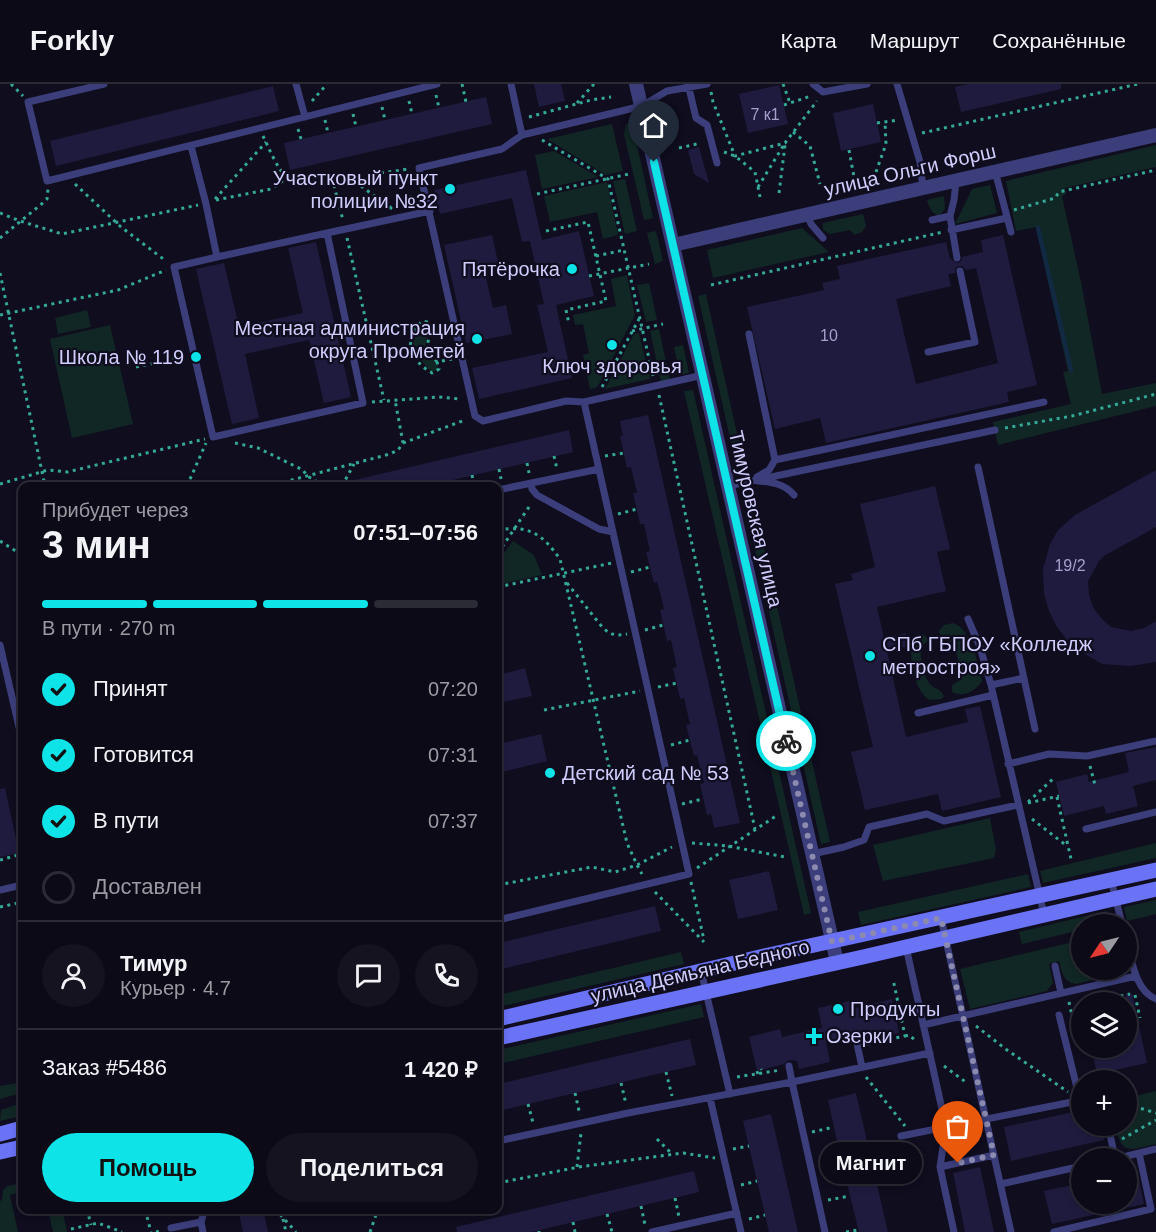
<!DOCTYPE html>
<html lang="ru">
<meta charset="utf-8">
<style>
:root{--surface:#0b0a16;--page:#14131f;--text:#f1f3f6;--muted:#9a9aa1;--line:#2b2b35;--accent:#0ee3e7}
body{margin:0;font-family:Helvetica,sans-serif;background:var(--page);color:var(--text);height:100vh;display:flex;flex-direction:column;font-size:22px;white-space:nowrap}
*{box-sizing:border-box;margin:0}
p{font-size:20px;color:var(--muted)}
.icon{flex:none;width:33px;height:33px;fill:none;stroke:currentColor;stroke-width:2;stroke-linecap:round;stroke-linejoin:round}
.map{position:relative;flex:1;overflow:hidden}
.side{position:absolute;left:18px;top:398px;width:484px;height:732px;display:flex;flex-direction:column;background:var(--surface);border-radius:12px;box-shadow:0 3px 9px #0003,0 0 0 2px var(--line)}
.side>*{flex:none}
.needle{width:39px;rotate:235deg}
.fabs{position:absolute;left:1071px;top:830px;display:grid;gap:12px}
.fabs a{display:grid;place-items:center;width:66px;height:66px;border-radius:50%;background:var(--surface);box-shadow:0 3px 9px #0003,0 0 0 2px var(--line);font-size:30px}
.pin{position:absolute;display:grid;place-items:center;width:51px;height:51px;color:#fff;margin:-62px -26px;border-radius:50% 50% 50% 0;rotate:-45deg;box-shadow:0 0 6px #0007}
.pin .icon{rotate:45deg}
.courier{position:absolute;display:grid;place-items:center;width:60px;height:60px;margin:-30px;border:4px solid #0ee3e7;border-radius:50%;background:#fff;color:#222;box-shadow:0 2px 8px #0007}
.bubble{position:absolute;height:42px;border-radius:21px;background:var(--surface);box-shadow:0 3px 9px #0003,0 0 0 2px var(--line);font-size:20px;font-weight:700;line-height:42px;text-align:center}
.headline em{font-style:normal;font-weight:700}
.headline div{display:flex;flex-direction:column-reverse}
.headline{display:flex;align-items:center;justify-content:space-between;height:102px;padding:0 24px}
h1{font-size:39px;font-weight:700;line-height:45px}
.bar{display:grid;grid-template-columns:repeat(4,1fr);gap:9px 6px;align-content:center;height:72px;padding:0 24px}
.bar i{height:8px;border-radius:4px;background:var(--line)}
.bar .selected{background:var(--accent)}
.bar p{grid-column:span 4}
.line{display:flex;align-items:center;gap:15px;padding:0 24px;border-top:2px solid var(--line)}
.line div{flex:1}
.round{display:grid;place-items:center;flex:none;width:63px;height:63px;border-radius:32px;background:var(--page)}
ol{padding:0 24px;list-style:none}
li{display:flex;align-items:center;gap:18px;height:66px}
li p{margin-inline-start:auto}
li .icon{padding:6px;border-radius:50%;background:var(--accent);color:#111;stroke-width:4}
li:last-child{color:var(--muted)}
li i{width:33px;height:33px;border:3px solid var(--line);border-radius:50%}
.action{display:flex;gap:12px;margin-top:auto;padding:12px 24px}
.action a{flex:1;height:69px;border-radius:36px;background:var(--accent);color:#111;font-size:24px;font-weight:700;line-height:69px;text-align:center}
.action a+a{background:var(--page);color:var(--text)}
header{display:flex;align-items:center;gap:36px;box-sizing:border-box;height:84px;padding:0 30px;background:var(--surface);border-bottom:2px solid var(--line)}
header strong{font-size:28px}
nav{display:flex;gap:33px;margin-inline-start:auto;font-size:21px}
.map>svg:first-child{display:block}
.green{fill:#112725}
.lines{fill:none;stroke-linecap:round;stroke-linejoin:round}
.stream{stroke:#112943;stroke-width:4.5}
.building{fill:#1f1b3e;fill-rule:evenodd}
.path{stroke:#34a998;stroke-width:3;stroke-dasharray:3 4.5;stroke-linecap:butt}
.lane{stroke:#3b3e7a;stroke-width:7}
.street{stroke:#3b3e7a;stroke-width:14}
.secondary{stroke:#6a72f6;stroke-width:15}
.done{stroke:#8c8aae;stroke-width:6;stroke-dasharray:0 10.8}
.route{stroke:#0ee3e7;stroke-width:8}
.poi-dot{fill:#0ee3e7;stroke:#0f0d1e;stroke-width:2}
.labels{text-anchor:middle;stroke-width:4.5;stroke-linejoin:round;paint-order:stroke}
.number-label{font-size:16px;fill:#a3a0cc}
.street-label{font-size:20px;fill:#cfcdfc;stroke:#0f0d1e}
.poi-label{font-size:20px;fill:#cfcdfc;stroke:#0f0d1e;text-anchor:end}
</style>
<header>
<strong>Forkly</strong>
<nav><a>Карта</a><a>Маршрут</a><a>Сохранённые</a></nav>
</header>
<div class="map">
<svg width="1156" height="1148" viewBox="0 0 1156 1148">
<rect width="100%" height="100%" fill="#0f0d1e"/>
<path class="green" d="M663 24 670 56 661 57 655 26Z
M632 38 653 134 644 136 624 50 626 40Z
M612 40 623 87 606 91 547 55Z
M1156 61V83L1065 104 1066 110 1062 112 1081 198 1102 310 1156 299V322L998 361 993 338 1071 320 1063 288 1068 287 1036 143 1016 147 1006 97Z
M554 67 598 93 542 105 535 71Z
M625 95 637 147 625 150 613 97Z
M607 98 618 151 603 155 597 128 550 138 544 112Z
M990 101 997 129 955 140 972 105Z
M944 112 945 125 939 132C931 129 929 123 927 116Z
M863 130 866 142 862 148 854 151 850 146 830 150 823 146V139Z
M802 144 829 168 713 194 707 166Z
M656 147 663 177 655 180 647 149Z
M627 191 635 231 599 300 596 304 590 305 583 271 589 269 583 240 575 241 573 231 616 222 611 195Z
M649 199 657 236 646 238 637 201Z
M706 210 742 372 733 367 698 212Z
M87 226 91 243 58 250 55 234Z
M425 239 429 244 425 264 438 282 435 287 431 288 412 265 415 249Z
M110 241 133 340 72 354 50 255Z
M659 245 670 296 661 298 650 247Z
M639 249 650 295 605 305 634 250Z
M683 261 689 289 680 291 674 263Z
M693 306 811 829 804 831 684 307Z
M756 428 830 758 821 760 748 434Z
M513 457 534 471 542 491 498 501V477Z
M953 539C970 543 979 581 982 597 976 607 963 614 952 608V601L962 595V589L955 565C946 559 941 559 939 547L944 541Z
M918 550H923L929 556 921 563C920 573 923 592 930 600 936 607 939 602 944 612L942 615 929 616C913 604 909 574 912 555Z
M990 734 996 766 994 774 883 797 873 761Z
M1156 759V774L1043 799 1040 787Z
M1028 790 1031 803 861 841 858 828Z
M1156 816V830L1127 837 1124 823Z
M1107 827 1110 839 1082 840 1081 846 1022 860 1019 848Z
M1081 856 1082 885H1126L1127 871 1130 887 1076 900C1063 898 1062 888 1059 877L1049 880 1053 899 1047 907 970 925 960 885Z
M681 868 684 880 498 923V911Z
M701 920 704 933 498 980V966Z
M22 998V1009L0 1015V1002Z
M1156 1007V1060C1129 1066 1122 1072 1115 1041H1126L1127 1014Z
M22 1019V1032L0 1037 1 1026Z
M22 1099V1108L10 1111 18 1148H0V1117L2 1116 3 1106 7 1102Z
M48 1125H62L67 1148H53Z"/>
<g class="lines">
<path class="stream" d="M1038 144 1071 286"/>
</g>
<path class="building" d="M534 0H561L565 17 539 23Z
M968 0H1061V5L961 28 955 3Z
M779 1 788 40 748 49 739 10Z
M273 2 279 27 56 82 50 57Z
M486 13 492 40 290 86 284 59Z
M873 20 881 58 841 67 833 29Z
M699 63 709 99 694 90 688 66Z
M526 86 542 156 579 147 594 212 556 221 572 294 479 315 472 284 548 268 537 221 544 220 530 157 522 158 512 114 440 130 434 106Z
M492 151 499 182 484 185 493 224 506 221 512 250 466 259 444 161Z
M1003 151 1037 301 1007 308 1009 318 826 359 820 334 775 345 747 223 824 206 822 199 840 195 837 182 946 158 950 175 958 179 962 176V173L983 168 981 156ZM958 182H962L966 186 976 184 998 279 916 300 896 215 951 202 948 190 955 189V185Z
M316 158 351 313 324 319 309 256 245 270 259 334 232 340 196 185 224 179 239 243 303 229 288 164Z
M648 331 740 739 714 744 711 730 707 731 700 700 704 699 697 671 694 672 686 641 690 640 684 614 680 615 673 584 677 583 671 556 667 557 660 526 664 525 661 512 657 498 654 499 646 468 650 467 644 440H640L633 409H637L631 383 627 384 620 352H623L620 337Z
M569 346 573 368 427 402H350V397Z
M1156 386V443L1104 472 1099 477 1088 497 1089 511 1093 523 1102 535 1111 543 1131 547 1144 544 1156 537V578L1131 582 1102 580 1081 568 1068 557 1057 543 1049 527 1044 510 1043 485 1050 460 1058 446 1075 431Z
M935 402 950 465 937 468 946 507 877 523 884 554 906 549 909 562 887 567 906 653 968 638 965 625 980 622 1001 713 942 727 938 710 865 726 851 668 873 663 835 500 853 496 851 490 875 483 860 420Z
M525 584 532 612 498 619V591Z
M541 650 547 677 498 689V660Z
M1156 663V696L1133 702 1138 722 1106 730 1104 722 1064 732 1056 698 1087 690 1089 698 1129 688 1125 669Z
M5 704 19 769 0 773V705Z
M769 787 778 826 738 835 729 796Z
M655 822 661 847 498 886V859Z
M1132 909 1147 979 1097 990 1091 963H1126V910Z
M892 915 899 949 868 956 866 949 854 950 826 958 830 978 799 985 797 977 789 976 784 980 757 987 749 953 780 945 782 953 822 944 818 924 849 917 851 925Z
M690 955 696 981 498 1027V1000Z
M856 1009 888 1148H859L842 1079 828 1016Z
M1082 1026V1041H1101L1104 1056 1011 1077 1004 1043Z
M771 1030 798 1148H769L743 1037Z
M980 1083 994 1148H965L953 1089Z
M1137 1086 1144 1120 1126 1124V1089Z
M694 1087 699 1108 532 1148H457L456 1143Z
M1082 1099V1119H1125V1124L1052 1140 1044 1107Z
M255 1125H263L268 1148H243L239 1129Z"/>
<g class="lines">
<path class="path" d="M11 0 23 12
M462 0 466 18
M783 0 790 19
M711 8 713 18 735 72 785 59 817 17
M436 11 439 24
M312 17 327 0
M409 17 412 30
M577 19 594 0
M784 21 811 12
M382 23 385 36
M353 30 356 43
M529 33 591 16 611 13
M325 36 328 49
M877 39 899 36
M298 45 301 55
M793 48 810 62 820 100
M922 49 1138 0
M263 52C268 62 278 87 287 93 299 102 389 88 408 85
M542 56 608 95 653 292
M679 64 701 59
M849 66 854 93
M724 68 735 72 755 88 760 113
M876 88 886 60 885 38
M349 93 392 125
M332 94 343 136
M75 100 121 143 166 177
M758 103 785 59
M779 109 785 61
M537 110 629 90
M215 115 266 58
M216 116 271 105 287 94
M389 124 415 111
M1014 126 1055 114 1059 108 1156 86
M0 129 20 137 62 150 198 121
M546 147 588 138 606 217 566 226 569 240
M0 154 44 118 47 115 48 105
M347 154 384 316
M596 172 624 166
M0 189 45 402
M589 192 649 180
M711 201 943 148
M0 231 118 206 166 186
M632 247 663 240
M437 278 427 264 431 241 427 238 422 237C402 257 410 276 432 289L439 285 437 278 452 275
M136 283 184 273
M602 303 639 235
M659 311 755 745
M372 318 439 313 461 315
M1005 344 1072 332 1156 310
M235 359 258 364 303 386 307 392 325 402
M403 359 465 336
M554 372 557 385
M605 372 624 369
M527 379 529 389
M499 385 501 395
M472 391 474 402
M445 398 446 402
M0 400 48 386 67 388 205 355
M187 402 206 359
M269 402 390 370 398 366 403 359 395 316
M342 402 354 380
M618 430 637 425
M498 446C530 441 542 450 560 475L627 759 637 781 672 763
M0 457 22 471
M498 469 531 420
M631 488 650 483
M567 499 603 544C611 551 616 552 627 550
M498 503 612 479
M645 546 663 541
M658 603 677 599
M544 626 640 607
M671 661 690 656
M1090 682 1095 701
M1057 713 1071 775
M1028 718 1055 693
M1028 719 1059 712
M682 720 703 715
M1032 735 1067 762
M692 759 728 762 785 773
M0 776 22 770
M697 784 776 732
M691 798 704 856
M498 801 592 783 615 788 637 781 642 790
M655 808 704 858
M0 823 22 818
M1135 911 1140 934
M1069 918 1076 950
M1091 918 1130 910
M976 942 1007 966 1068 1008
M905 952 909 951 916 957
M867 960 905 952 893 895
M944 982 967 999
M666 988 672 1012
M756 989 762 987 761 985
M737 993 781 986
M866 993 905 1042
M621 999 626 1020
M575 1009 580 1031
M528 1020 533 1039
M1126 1023 1143 1025 1156 1029
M812 1048 834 1043
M657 1055 672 1070
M1122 1055 1156 1036
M733 1065 749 1062
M577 1083 581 1049
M821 1084 842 1079
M498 1099 579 1083 683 1069 715 1074
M741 1101 757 1097
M675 1114 679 1133
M828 1116 850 1112
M641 1122 645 1141
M87 1125 91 1141
M275 1125 296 1148
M607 1130 612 1148
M147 1133 151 1148
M283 1135 286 1148
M749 1135 765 1131
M573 1138 575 1148
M71 1145 98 1139 122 1148
M539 1147V1148
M156 1148 163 1146
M370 1148 378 1125
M846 1148 858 1146"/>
<path class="lane" d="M104 0 28 18 47 97 437 0
M296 0 305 33
M511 0 522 51 502 65 419 84 475 332 483 337 566 317 584 318 703 291
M688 0 696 34 707 41 717 79
M813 0 823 8 867 0
M897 0 920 78 923 104
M522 51 642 22 667 7 707 0
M191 62 206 120 217 173 174 183 213 353 363 319 327 149 217 173
M995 87 1011 148
M956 97 954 116 950 132 957 174
M807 130 811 140 823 154
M932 136 950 132
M951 146 1007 134
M327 149 430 127
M749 250 775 376 769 386 757 393
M928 268 975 258 960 187
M775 376 1044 318
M978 383 1035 645
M758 397C772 398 785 400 794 411
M531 399 532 405 537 411 599 445 613 448
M728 402 995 346
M498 406 599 385
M968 535 980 563 991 601 1044 830
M0 561 22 656
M991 601 1024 594
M918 629 993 611
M1008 680 1049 670 1087 672 1156 657
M1086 745 1156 728
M812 770 844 763 864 756 869 743 927 730 944 737 1018 721
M1111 796 1122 840
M0 806 22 801
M941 834 1011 1148
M498 836 689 790 584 318
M1126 856C1132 876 1135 907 1156 915
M906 863 946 1043 940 1083 954 1148
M1055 882 1061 909
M701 887 730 1010
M1059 931 1080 1016
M923 941 1136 892
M856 955 862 983
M789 982 792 998 930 969
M710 1014 741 1148
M1108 1041 1115 1074
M901 1052 1082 1016
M498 1057 628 1029 792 998 825 1148
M1119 1074 1156 1065
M940 1083 994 1071
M1001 1100 1082 1082
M171 1144 201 1138
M203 1148 201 1138 205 1125
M652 1148 737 1129
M1054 1148 1151 1125 1139 1069"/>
<path class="street" d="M636 0 837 878
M673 161 1156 51"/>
<path class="secondary" d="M498 935 764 872 1156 786
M498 954 863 873 1156 805
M0 1050 22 1044
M0 1068 22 1063"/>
</g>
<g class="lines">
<path class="done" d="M786 657 832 858 941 834 994 1071 958 1079"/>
<path class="route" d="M654 78 786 657"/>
</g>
<g class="poi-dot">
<circle cx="450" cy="105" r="6"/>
<circle cx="572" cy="185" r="6"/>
<circle cx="477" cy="255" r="6"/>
<circle cx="612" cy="261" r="6"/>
<circle cx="196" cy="273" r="6"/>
<circle cx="870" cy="572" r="6"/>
<circle cx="550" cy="689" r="6"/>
<circle cx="838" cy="925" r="6"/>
<path d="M811 943h6v6h6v6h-6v6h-6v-6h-6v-6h6z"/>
</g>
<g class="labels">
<g class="number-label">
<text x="765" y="36">7 к1</text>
<text x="829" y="257">10</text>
<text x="1070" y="487">19/2</text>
</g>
<g class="street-label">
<text transform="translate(910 86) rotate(-13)" y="7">улица Ольги Форш</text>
<text transform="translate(756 435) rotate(77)" y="7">Тимуровская улица</text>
<text transform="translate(700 887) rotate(-13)" y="7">улица Демьяна Бедного</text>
</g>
<g class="poi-label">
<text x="438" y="101">Участковый пункт<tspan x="438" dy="23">полиции №32</tspan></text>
<text x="560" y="192">Пятёрочка</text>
<text x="465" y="251">Местная администрация<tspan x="465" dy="23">округа Прометей</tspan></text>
<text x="184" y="280">Школа № 119</text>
<text x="612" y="289" text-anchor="middle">Ключ здоровья</text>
<text x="882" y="567" text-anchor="start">СПб ГБПОУ «Колледж<tspan x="882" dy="23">метростроя»</tspan></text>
<text x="562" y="696" text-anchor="start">Детский сад № 53</text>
<text x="850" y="932" text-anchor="start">Продукты</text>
<text x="826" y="959" text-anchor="start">Озерки</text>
</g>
</g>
</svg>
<div class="fabs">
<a><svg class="needle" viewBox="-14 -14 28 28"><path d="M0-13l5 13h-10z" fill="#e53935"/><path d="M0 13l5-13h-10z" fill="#9a9aa1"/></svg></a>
<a><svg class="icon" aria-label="layers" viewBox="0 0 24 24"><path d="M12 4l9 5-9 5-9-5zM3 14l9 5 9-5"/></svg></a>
<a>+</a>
<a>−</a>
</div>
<div class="pin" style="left:958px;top:1079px;background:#ea580c"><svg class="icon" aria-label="bag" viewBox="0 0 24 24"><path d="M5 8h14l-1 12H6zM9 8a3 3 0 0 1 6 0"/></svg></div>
<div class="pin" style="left:654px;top:78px;background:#1f2937"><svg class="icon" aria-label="home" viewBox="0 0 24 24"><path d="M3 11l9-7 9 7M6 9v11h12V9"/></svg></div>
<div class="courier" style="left:786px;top:657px"><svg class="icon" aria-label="bike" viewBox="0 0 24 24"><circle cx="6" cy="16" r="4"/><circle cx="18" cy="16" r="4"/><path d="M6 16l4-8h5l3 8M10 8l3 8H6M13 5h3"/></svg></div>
<div class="bubble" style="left:820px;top:1058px;width:102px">Магнит</div>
<section class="side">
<div class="headline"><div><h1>3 мин</h1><p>Прибудет через</p></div><em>07:51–07:56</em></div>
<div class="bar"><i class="selected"></i><i class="selected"></i><i class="selected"></i><i></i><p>В пути · 270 m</p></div>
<ol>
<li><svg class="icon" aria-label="check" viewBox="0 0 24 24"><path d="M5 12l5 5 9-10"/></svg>Принят<p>07:20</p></li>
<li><svg class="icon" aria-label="check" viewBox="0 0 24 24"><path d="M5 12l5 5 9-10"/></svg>Готовится<p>07:31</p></li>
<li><svg class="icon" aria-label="check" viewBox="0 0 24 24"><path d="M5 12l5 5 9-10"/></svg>В пути<p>07:37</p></li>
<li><i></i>Доставлен</li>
</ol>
<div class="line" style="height:108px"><a class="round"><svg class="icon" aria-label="person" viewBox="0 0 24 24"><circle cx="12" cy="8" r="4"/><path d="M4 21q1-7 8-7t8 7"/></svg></a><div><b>Тимур</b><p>Курьер · 4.7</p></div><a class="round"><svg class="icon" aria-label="chat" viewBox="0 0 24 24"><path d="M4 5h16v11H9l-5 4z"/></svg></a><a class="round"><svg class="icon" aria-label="phone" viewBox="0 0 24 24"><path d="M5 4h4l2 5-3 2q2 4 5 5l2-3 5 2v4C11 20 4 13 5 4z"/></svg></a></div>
<div class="line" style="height:78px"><div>Заказ #5486</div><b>1 420 ₽</b></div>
<div class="action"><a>Помощь</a><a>Поделиться</a></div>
</section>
</div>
